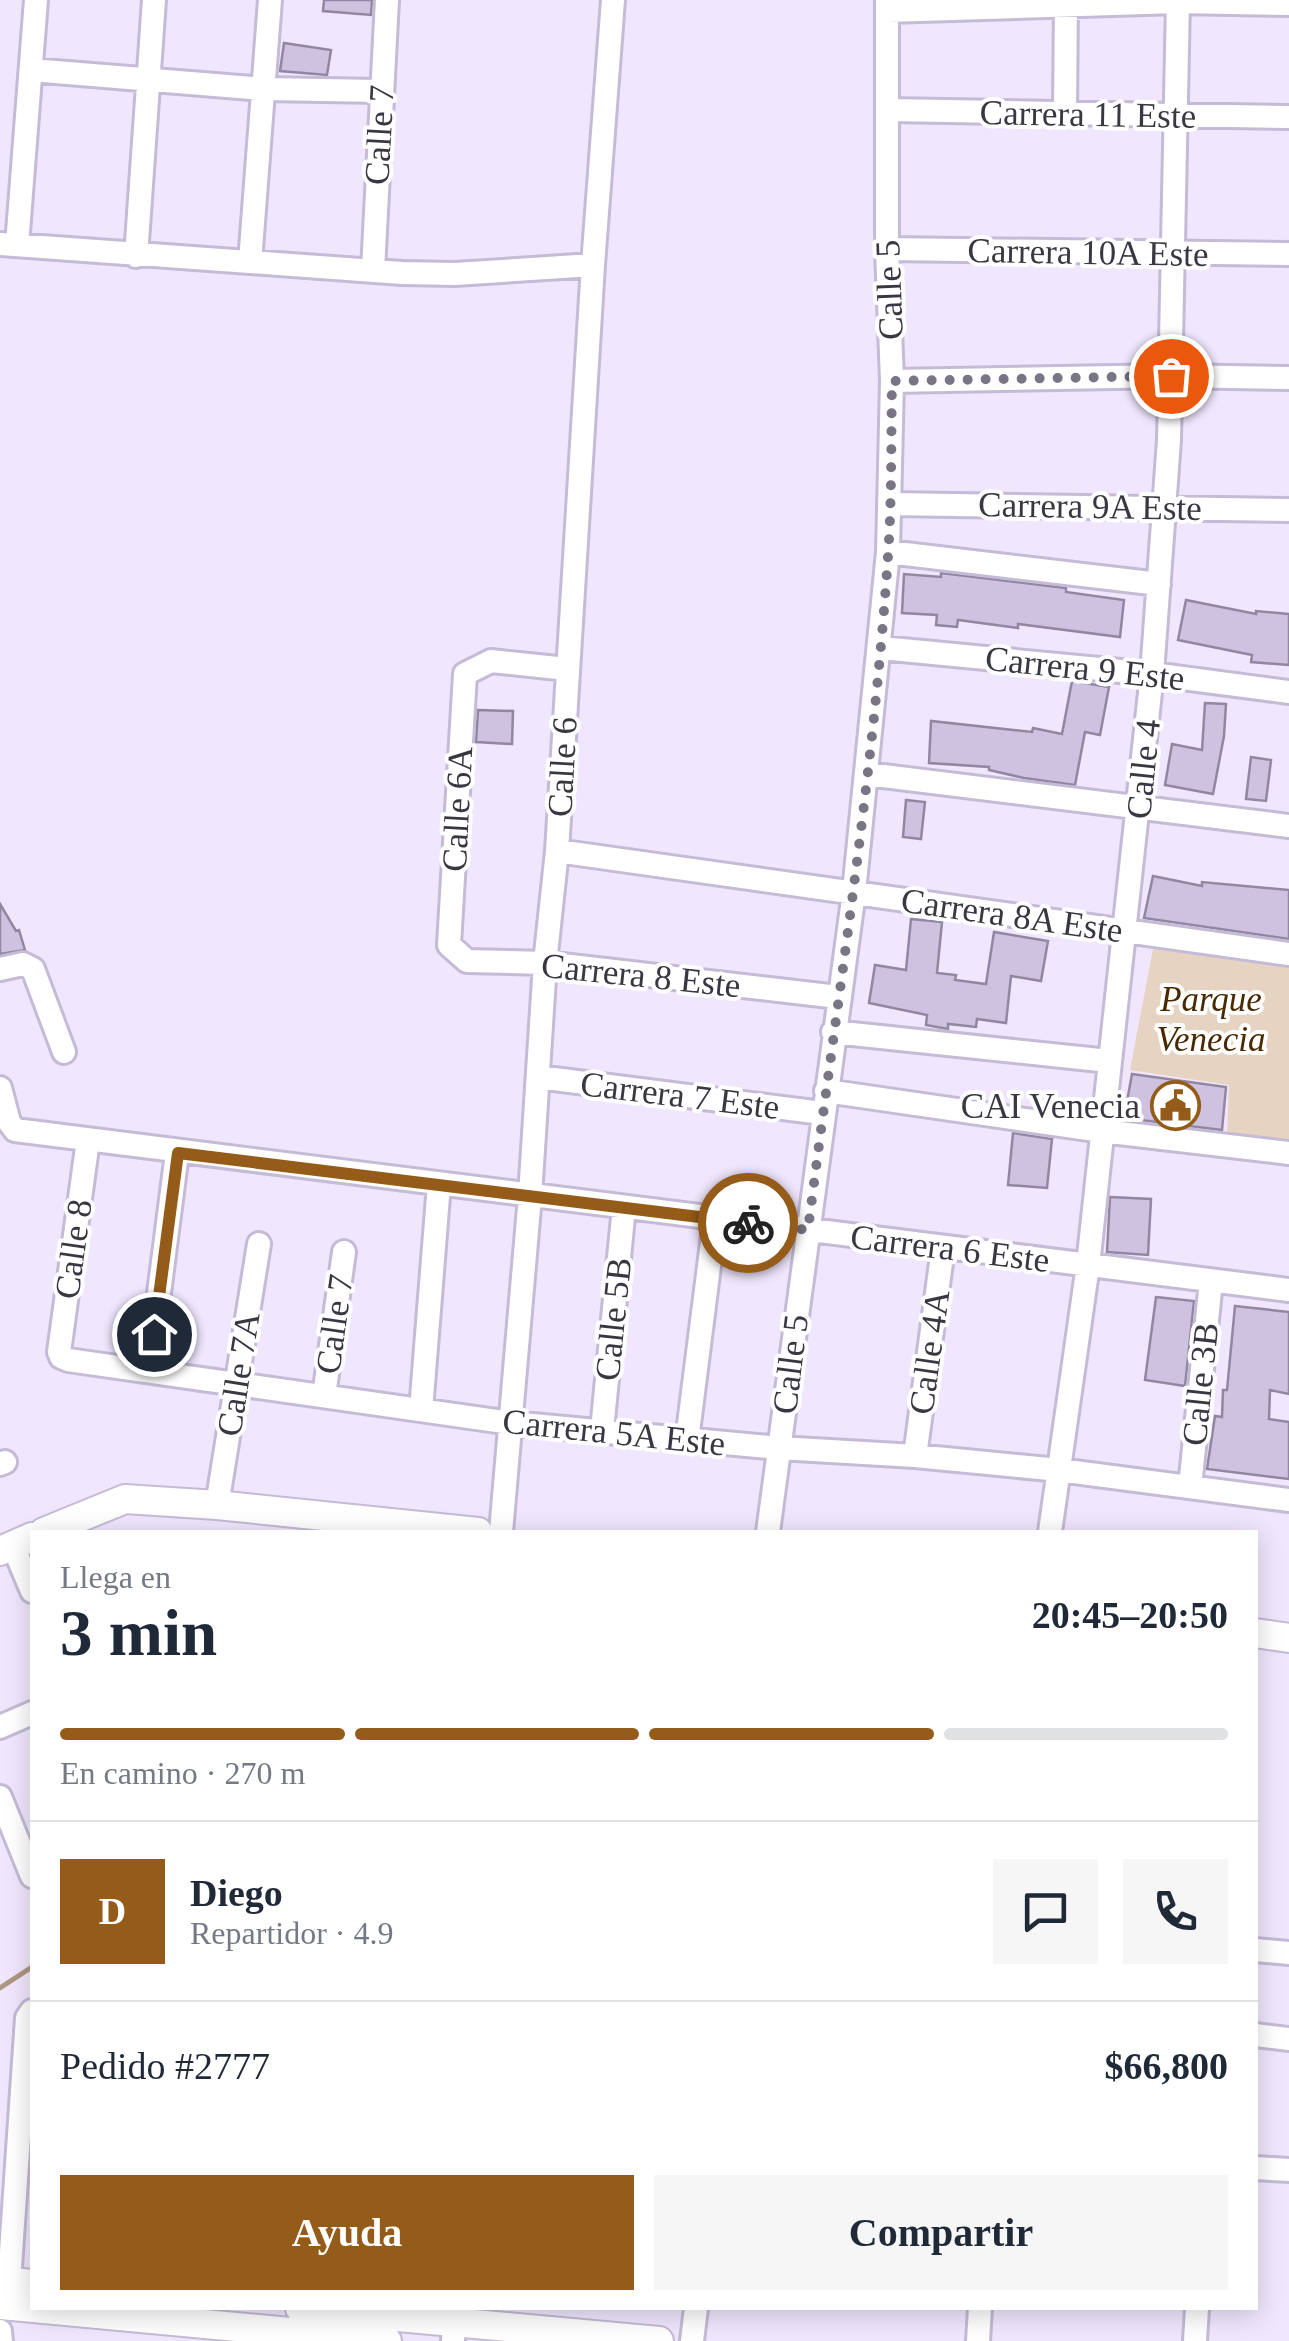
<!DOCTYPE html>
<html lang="es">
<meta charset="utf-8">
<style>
:root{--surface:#fff;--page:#f6f6f7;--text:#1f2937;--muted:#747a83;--line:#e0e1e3;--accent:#955b18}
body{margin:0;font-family:"Times New Roman",serif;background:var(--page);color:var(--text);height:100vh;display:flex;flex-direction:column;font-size:38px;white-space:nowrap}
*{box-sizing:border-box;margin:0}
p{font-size:32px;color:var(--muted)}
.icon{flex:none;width:55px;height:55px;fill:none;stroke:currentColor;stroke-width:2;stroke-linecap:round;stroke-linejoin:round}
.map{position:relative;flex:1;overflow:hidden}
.side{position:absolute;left:30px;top:1530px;width:1228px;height:780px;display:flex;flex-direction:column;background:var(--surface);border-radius:0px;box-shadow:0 5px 25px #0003}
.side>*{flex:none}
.pin{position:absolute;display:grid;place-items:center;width:85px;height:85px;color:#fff;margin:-42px;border:5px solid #fff;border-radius:50%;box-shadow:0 2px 10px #0007}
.courier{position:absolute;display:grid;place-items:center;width:100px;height:100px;margin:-50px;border:8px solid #955b18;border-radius:50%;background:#fff;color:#222;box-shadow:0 2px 12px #0007}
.head em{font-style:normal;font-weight:800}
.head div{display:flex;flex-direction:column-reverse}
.head{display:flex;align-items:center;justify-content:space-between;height:170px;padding:0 30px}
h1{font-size:65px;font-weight:800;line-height:75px}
.bar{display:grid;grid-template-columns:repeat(4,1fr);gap:15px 10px;align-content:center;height:120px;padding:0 30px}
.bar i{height:12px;border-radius:8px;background:var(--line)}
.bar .current{background:var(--accent)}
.bar p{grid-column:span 4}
.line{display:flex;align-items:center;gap:25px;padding:0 30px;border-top:2px solid var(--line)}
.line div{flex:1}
.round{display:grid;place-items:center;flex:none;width:105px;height:105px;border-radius:0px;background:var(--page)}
.button{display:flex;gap:20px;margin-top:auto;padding:20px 30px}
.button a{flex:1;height:115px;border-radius:0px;background:var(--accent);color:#fff;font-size:40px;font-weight:800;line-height:115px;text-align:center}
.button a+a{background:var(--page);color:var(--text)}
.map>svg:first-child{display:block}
.green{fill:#e7d3c2}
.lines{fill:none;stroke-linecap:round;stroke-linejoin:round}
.stream{stroke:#af9781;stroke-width:5}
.building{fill:#cec2e0;stroke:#9187a1;stroke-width:2.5}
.minor-casing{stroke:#c5bbd6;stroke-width:28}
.major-casing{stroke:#c5bbd6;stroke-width:32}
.minor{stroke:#fff;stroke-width:22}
.major{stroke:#fff;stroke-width:28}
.done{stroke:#7a7584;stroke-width:10;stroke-dasharray:0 18}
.route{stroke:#955b18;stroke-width:12}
.labels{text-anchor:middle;stroke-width:8;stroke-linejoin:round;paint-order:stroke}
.street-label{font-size:35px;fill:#3b3742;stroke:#fff}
.park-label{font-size:35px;font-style:italic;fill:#4a2800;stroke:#fff}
.poi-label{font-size:35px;fill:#3b3742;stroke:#fff;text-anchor:end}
</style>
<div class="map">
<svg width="1289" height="2341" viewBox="0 0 1289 2341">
<rect width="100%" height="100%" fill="#f0e7fe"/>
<path class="green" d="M1153 949 1289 966V1140L1227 1133 1229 1085 1130 1070Z"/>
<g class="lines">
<path class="stream" d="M0 1988 32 1967"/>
</g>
<path class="building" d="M324 0H372L371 15 323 11Z
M284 43 331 50 327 75 280 71Z
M941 573 1066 588V592L1124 600 1120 637 1018 624V628L958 620 957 627 936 625 937 615 902 613 904 574 941 577Z
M1186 600 1256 614V611L1289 614V665L1251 662 1252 655 1178 640Z
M1072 681 1109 687 1100 735 1085 732 1075 785 1024 778 989 770V767L929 763 931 721 1032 732 1033 728 1062 734Z
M1205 703 1226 704 1224 736 1213 794 1165 785 1172 744 1202 750Z
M478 710 513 711 512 744 476 742Z
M1251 757 1271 760 1266 801 1246 799Z
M906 800 925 802 921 839 903 837Z
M1153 876 1202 886V882L1289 890V939L1144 918Z
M0 904 16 931 19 930 25 950 0 954Z
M911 919 942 922 937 973 956 975 955 980 986 984 994 932 1048 941 1041 981 1011 976 1006 1023 977 1019 976 1027 948 1024V1029L926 1025 927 1015 869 1003 875 965 906 970Z
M1132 1074 1226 1087 1222 1130 1124 1118Z
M1013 1133 1052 1139 1047 1188 1008 1185Z
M1110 1197 1151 1199 1148 1255 1107 1252Z
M1156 1297 1194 1301 1185 1386 1145 1380Z
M1235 1306 1289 1312V1394L1270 1390 1269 1419 1289 1422V1479L1207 1469 1215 1416 1222 1417 1223 1390H1227Z"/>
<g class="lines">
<defs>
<path id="minor" d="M887 11 1178 2 1289 4
M31 70 264 89 380 91
M888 110 1289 117
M1065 113 1066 0
M0 244 402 273 455 274 593 265
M17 245 36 0
M887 249 1289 254
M136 256 154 0
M250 262 270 0
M373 270 387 0
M892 381 1171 376 1289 378
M890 504 1289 510
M888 552 1159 584
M881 648 1152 674 1289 692
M567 669 491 661 465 674 449 945 467 961 545 963 838 997
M867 774 1289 826
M557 851 1289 954
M0 969 23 964 33 969 64 1052
M833 1032 1109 1061
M538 1077 822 1113
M0 1088 9 1122 15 1130 1289 1290
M826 1091 1102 1131 1289 1153
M88 1140 59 1352 61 1357 68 1360 511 1423 779 1448 915 1456 1059 1470 1289 1500
M149 1371 177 1153
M324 1396 344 1252
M421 1410 439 1184
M602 1430 624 1207
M687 1440 715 1219
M915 1456 943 1248
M0 1464 5 1462
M1190 1487 1211 1281
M217 1505 259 1244
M501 1532 530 1196 545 963 557 851 593 265 613 0
M768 1532 854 892 888 552 892 381 887 249V0
M1050 1532 1088 1265 1152 674 1169 440 1178 0
M13 1546 32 1591
M0 1727 32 1713
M0 1797 32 1876
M1255 1950 1289 1953
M1255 2035 1289 2039
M1255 2168 1289 2170
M2 2296 9 2282 27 2018 32 2011
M0 2331 1 2341
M453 2341 455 2308
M692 2341 696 2308
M978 2341 980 2308
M1195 2341 1197 2308"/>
<path id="major" d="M44 1532 125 1499 217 1505 478 1532
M0 1551 32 1537
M1255 1633 1289 1638
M0 2281 32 2284
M0 2305 387 2341
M300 2308 659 2341"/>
</defs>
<use href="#minor" class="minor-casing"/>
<use href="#major" class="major-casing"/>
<use href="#minor" class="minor"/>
<use href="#major" class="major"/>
</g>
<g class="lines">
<path class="done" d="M748 1223 808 1230C836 1006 873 782 888 556 892 498 891 439 892 381L1171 376"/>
<path class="route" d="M154 1334 178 1153 748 1223"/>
</g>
<defs>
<symbol id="civic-ring" viewBox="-11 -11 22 22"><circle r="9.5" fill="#fff" stroke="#955b18" stroke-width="1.5"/><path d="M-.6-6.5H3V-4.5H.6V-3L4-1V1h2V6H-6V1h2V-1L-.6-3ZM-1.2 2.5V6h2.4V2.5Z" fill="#955b18"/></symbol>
</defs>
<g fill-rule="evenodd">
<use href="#civic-ring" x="1148" y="1078" width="55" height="55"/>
</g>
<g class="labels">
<g class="street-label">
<text transform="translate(1088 114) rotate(1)" y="12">Carrera 11 Este</text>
<text transform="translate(379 135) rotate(-87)" y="12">Calle 7</text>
<text transform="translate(1088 252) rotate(1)" y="12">Carrera 10A Este</text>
<text transform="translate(889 290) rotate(-92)" y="12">Calle 5</text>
<text transform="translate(1090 506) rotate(1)" y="12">Carrera 9A Este</text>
<text transform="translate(1085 668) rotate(6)" y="12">Carrera 9 Este</text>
<text transform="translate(562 767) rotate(-87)" y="12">Calle 6</text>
<text transform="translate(1143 769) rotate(-84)" y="12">Calle 4</text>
<text transform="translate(457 809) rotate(-87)" y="12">Calle 6A</text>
<text transform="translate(1012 915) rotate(8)" y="12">Carrera 8A Este</text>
<text transform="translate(641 975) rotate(6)" y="12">Carrera 8 Este</text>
<text transform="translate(680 1095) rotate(7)" y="12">Carrera 7 Este</text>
<text transform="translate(950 1248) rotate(7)" y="12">Carrera 6 Este</text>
<text transform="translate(73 1249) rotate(-82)" y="12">Calle 8</text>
<text transform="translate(613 1319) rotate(-84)" y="12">Calle 5B</text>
<text transform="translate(334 1324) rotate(-82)" y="12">Calle 7</text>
<text transform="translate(929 1352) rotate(-82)" y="12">Calle 4A</text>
<text transform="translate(790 1364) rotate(-83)" y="12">Calle 5</text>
<text transform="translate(238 1374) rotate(-81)" y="12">Calle 7A</text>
<text transform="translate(1200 1384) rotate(-84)" y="12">Calle 3B</text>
<text transform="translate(614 1432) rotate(6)" y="12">Carrera 5A Este</text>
</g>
<g class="park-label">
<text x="1211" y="1011">Parque<tspan x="1211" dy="40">Venecia</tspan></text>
</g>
<g class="poi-label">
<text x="1140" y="1118">CAI Venecia</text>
</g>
</g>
</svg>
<div class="pin" style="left:1171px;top:376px;background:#ea580c"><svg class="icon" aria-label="bag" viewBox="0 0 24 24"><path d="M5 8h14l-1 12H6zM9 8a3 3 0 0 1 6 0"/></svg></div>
<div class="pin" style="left:154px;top:1334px;background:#1f2937"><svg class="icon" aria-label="home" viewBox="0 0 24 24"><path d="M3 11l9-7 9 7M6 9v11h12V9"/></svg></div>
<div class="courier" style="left:748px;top:1223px"><svg class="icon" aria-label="bike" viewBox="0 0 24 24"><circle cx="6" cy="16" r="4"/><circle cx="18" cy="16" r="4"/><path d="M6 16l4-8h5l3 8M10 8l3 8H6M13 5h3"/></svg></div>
<section class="side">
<div class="head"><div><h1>3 min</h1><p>Llega en</p></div><em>20:45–20:50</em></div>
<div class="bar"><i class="current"></i><i class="current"></i><i class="current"></i><i></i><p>En camino · 270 m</p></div>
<div class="line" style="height:180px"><b class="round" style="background:var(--accent);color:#fff">D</b><div><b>Diego</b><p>Repartidor · 4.9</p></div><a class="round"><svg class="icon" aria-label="chat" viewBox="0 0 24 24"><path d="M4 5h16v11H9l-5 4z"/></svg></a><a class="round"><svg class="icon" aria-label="phone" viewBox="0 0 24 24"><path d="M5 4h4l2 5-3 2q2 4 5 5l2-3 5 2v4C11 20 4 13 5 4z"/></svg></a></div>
<div class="line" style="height:130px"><div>Pedido #2777</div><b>$66,800</b></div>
<div class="button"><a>Ayuda</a><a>Compartir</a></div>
</section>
</div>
